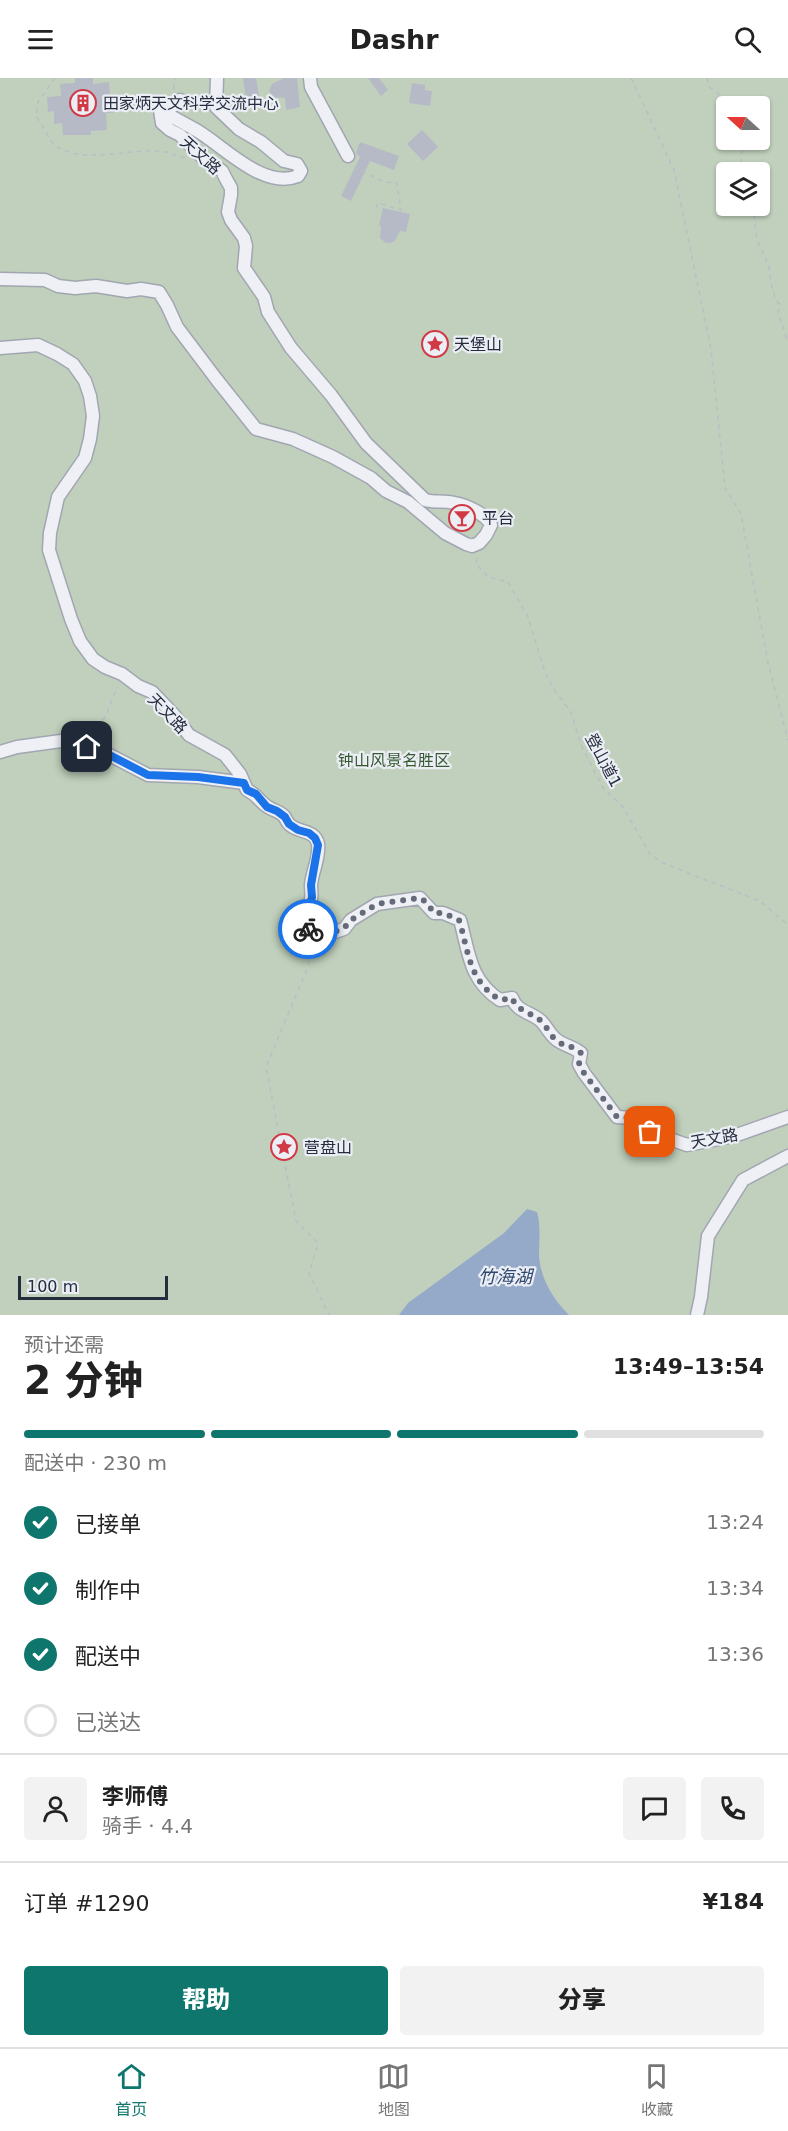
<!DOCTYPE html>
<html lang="zh">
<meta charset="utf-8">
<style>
:root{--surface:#fff;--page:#f2f2f2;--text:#222;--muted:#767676;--line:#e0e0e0;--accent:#0f766e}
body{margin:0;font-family:"DejaVu Sans","Noto Sans SC",sans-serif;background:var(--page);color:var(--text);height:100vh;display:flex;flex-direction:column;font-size:22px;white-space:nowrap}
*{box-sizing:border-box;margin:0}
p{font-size:20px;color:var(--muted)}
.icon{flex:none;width:33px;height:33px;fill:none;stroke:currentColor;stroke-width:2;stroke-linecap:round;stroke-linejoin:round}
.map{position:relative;height:1237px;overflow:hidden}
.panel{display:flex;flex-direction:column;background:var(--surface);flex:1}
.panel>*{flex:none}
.needle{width:39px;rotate:291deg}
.controls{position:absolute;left:716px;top:18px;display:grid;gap:12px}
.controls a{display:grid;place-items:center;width:54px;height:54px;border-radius:6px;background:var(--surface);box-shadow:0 2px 4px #0004;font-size:30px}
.scale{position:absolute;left:18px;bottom:15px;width:150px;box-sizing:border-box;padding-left:6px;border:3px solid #252c3d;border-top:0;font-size:16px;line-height:21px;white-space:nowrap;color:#252c3d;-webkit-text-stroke:4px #ebeef4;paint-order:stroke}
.pin{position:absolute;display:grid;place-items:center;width:51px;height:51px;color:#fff;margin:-26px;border-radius:12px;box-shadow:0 3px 9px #0006}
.courier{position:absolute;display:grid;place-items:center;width:60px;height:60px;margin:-30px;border:4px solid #1a73e8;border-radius:50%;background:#fff;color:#222;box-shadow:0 2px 8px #0007}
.head em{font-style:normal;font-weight:800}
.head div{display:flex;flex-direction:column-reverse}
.head{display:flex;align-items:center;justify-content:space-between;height:102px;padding:0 24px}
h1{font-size:39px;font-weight:800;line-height:45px}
.bar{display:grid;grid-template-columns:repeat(4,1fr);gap:9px 6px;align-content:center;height:72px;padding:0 24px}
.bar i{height:8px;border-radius:4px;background:var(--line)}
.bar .current{background:var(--accent)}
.bar p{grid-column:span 4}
.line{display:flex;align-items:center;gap:15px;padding:0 24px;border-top:2px solid var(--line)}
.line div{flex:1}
.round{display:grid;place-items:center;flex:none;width:63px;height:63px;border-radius:6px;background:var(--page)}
ol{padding:0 24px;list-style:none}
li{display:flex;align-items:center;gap:18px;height:66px}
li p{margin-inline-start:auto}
li .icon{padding:6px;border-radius:50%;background:var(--accent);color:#fff;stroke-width:4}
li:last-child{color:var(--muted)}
li i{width:33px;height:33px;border:3px solid var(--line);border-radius:50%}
.action{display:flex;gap:12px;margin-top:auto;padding:12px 24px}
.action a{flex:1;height:69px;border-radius:6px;background:var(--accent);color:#fff;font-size:24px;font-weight:800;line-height:69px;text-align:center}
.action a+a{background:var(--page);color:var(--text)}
header{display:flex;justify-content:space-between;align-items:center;height:78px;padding:0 24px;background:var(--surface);font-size:27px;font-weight:800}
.tabs{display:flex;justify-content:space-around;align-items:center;height:84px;border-top:2px solid var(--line);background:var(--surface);font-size:16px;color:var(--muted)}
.tabs a{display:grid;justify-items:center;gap:3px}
.tabs .current{color:var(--accent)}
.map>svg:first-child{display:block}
.green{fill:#c0d0bc;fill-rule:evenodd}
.water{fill:#95aac8}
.building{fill:#b6bac6}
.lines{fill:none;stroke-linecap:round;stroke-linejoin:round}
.minor-casing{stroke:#a1a6b0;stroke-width:15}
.path{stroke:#babdc5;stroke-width:1.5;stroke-dasharray:4.5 4.5;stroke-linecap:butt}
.minor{stroke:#eef0f5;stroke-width:12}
.done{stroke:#656b78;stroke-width:6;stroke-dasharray:0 10.8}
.route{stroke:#1a73e8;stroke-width:8}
.labels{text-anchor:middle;stroke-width:4.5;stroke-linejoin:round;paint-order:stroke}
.poi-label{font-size:16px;fill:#252c3d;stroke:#ebeef4;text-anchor:start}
.street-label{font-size:16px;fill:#252c3d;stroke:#ebeef4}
.park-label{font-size:16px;fill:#365932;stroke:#ebeef4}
.water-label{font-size:18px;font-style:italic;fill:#2e4771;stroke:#ebeef4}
</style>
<header><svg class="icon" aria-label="menu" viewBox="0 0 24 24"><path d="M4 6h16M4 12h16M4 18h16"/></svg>Dashr<svg class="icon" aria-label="search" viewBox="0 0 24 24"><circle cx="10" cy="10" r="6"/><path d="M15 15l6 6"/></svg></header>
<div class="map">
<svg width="788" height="1237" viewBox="0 0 788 1237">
<rect width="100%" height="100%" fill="#dbdfe6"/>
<path class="green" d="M0 0H788V1237H0ZM726 28H759V62H726ZM726 94H759V128H726Z"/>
<path class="water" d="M527 1131 537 1134C541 1149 539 1163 539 1178 541 1202 553 1221 569 1237H399L408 1225 504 1155Z"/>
<path class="building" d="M75 0H93V6L109 4 110 17H119L121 34 106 35 107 52 91 53V57H63L62 45 54 46V33L48 34 47 19 61 18 60 6 75 5Z
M243 0H256L259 18 246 21Z
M284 0H297L300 29 286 32 285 20 274 19 269 13 272 6Z
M368 0H379L388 12 381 18Z
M412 5 425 7V12L432 13 430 28 409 25Z
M422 52 438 69 423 83 407 66Z
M360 64 399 78 394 92 370 83 351 123 341 118 360 79 356 75Z
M383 130 410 136 406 154 400 153 395 163 391 165H386L380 160 381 148 379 147Z"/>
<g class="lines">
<defs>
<path id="minor" d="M310 0 311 9 348 78
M160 32C172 39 184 45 196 52 224 68 263 112 298 98L301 93 297 86 284 83 261 64 239 51 216 29 217 0
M160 32 173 28 180 22
M0 201 45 202 58 208 75 210 96 208 127 213 141 211 159 214 167 227 177 249 217 302 256 351 293 361 333 379 371 400 386 413 408 424 445 455 466 466 472 468 479 465 486 457 491 447C486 436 466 427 454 425 444 422 435 425 425 422L366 365 331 317 291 270 268 234 264 219 244 190 246 168 244 160 231 142 228 134 231 117V110L226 101 222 93 205 82 180 57 170 52 162 45 160 32
M0 270 38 267 57 276 73 286 85 303 90 318 93 338 90 361 85 380 58 419 50 455 49 472 71 541 80 563 93 581 105 589 122 596 138 608 152 614 174 637 189 657 225 677 240 696 247 712C258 717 259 724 268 729 274 733 279 733 284 738 286 741 287 744 289 746 297 755 315 751 318 766 320 779 312 794 311 807 311 812 312 816 311 821 308 837 299 851 320 859L344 851 351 842 377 826 420 820 434 835H443L460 842C469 874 469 902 500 922L512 920C517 934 531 934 541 943 548 950 551 960 560 964 568 969 572 968 581 975L579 986 584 995 617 1039 632 1040 650 1054 687 1067 734 1058 788 1039
M0 674 17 669 61 663 100 672 148 697 198 699 244 705
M697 1237 701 1219 708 1158 743 1102 788 1078"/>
</defs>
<use href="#minor" class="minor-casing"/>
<path class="path" d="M55 0 38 24 36 38C42 45 50 64 56 68 87 88 132 68 166 74 176 76 176 81 187 79
M631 0 674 92 711 271 725 410 741 436 768 585 788 662
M707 0 709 9 718 15 728 28
M174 11 175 0
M354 89 384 104 397 105 401 132 378 125 376 130
M740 94 743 62
M753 128 757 162 769 188 771 206 776 222 780 227 778 235 788 264
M477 480 476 486 488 499 508 504 528 539 545 594 555 613 571 634 581 667 603 710 623 729 650 776 661 784 688 795 760 823 788 847
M94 658 107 635 113 618 118 609
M309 865V886L266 989 296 1143 318 1165 309 1195 329 1237"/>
<use href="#minor" class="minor"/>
</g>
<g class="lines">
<path class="done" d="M308 851 314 857 321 859 344 850 351 842 377 826 420 820 426 824 434 835H443L459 842C469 874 468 902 500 922L512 920C518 934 531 934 541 943 548 950 551 960 560 965 569 969 571 967 581 975L579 986 584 995 617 1039 632 1040 650 1054"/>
<path class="route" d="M87 669 100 672 148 697 198 699 244 705 247 712 256 716 267 729 277 733 285 739 289 746 298 752 309 755 315 760 318 767 311 807 312 819 306 841 308 851"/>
</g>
<defs>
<symbol id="building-ring" viewBox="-11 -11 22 22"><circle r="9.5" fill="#ebeef4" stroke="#d13a45" stroke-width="1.5"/><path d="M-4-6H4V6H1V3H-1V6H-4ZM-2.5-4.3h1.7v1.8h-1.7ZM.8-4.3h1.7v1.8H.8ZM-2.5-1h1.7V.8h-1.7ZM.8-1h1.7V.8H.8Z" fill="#d13a45"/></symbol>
<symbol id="sight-ring" viewBox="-11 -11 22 22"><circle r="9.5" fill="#ebeef4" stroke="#d13a45" stroke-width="1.5"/><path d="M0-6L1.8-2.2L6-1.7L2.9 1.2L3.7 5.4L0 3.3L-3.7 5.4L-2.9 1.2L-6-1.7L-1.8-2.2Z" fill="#d13a45"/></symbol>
<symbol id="bar-ring" viewBox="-11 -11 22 22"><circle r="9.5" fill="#ebeef4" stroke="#d13a45" stroke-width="1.5"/><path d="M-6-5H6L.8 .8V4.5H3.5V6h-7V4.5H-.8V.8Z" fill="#d13a45"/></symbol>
</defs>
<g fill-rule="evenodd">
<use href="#building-ring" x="68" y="10" width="30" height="30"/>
<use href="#sight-ring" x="420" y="251" width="30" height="30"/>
<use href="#bar-ring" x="447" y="425" width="30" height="30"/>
<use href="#sight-ring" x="269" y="1054" width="30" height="30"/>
</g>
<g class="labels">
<g class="poi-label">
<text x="103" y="31">田家炳天文科学交流中心</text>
<text x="454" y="272">天堡山</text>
<text x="482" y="446">平台</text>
<text x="304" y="1075">营盘山</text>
</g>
<g class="street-label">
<text transform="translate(201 77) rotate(42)" y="6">天文路</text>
<text transform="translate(168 635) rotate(46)" y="6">天文路</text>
<text transform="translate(604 682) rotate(62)" y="6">登山道1</text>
<text transform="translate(714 1060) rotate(-10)" y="6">天文路</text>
</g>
<g class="park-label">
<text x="394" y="688">钟山风景名胜区</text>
</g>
<g class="water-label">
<text x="505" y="1205">竹海湖</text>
</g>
</g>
</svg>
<div class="controls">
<a><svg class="needle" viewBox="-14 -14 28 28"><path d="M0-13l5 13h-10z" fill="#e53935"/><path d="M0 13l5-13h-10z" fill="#767676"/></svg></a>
<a><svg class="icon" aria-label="layers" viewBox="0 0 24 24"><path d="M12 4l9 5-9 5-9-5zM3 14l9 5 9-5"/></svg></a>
</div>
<div class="scale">100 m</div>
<div class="pin" style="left:650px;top:1054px;background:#ea580c"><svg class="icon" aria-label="bag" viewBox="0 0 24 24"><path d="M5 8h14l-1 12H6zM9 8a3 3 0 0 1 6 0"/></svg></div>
<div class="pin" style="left:87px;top:669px;background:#1f2937"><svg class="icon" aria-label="home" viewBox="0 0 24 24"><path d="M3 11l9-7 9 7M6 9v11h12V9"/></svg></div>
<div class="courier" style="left:308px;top:851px"><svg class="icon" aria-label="bike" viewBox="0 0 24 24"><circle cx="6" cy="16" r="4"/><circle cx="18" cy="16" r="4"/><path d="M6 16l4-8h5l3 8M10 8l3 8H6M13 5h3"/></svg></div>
</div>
<section class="panel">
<div class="head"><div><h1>2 分钟</h1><p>预计还需</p></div><em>13:49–13:54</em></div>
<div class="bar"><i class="current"></i><i class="current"></i><i class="current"></i><i></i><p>配送中 · 230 m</p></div>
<ol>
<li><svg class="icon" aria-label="check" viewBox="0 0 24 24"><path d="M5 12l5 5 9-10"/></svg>已接单<p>13:24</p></li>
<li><svg class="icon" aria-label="check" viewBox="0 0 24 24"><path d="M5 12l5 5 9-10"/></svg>制作中<p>13:34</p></li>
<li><svg class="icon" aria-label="check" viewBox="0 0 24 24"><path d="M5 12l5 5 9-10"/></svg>配送中<p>13:36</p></li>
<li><i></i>已送达</li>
</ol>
<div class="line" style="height:108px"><a class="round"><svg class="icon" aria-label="person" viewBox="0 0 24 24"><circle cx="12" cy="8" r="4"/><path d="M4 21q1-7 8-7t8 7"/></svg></a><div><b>李师傅</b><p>骑手 · 4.4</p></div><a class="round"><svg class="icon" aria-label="chat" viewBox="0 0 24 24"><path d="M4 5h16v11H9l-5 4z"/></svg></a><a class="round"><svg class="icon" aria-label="phone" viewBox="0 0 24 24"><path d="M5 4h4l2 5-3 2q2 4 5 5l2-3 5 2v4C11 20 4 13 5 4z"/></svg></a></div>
<div class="line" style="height:78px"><div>订单 #1290</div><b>¥184</b></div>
<div class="action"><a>帮助</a><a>分享</a></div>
</section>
<nav class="tabs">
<a class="current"><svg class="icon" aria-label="home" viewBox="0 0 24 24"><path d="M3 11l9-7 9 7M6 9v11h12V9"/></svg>首页</a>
<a><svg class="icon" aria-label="map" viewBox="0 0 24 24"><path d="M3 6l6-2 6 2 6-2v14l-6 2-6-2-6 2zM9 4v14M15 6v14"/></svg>地图</a>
<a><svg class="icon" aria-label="saved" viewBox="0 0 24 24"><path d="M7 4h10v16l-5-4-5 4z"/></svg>收藏</a>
</nav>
